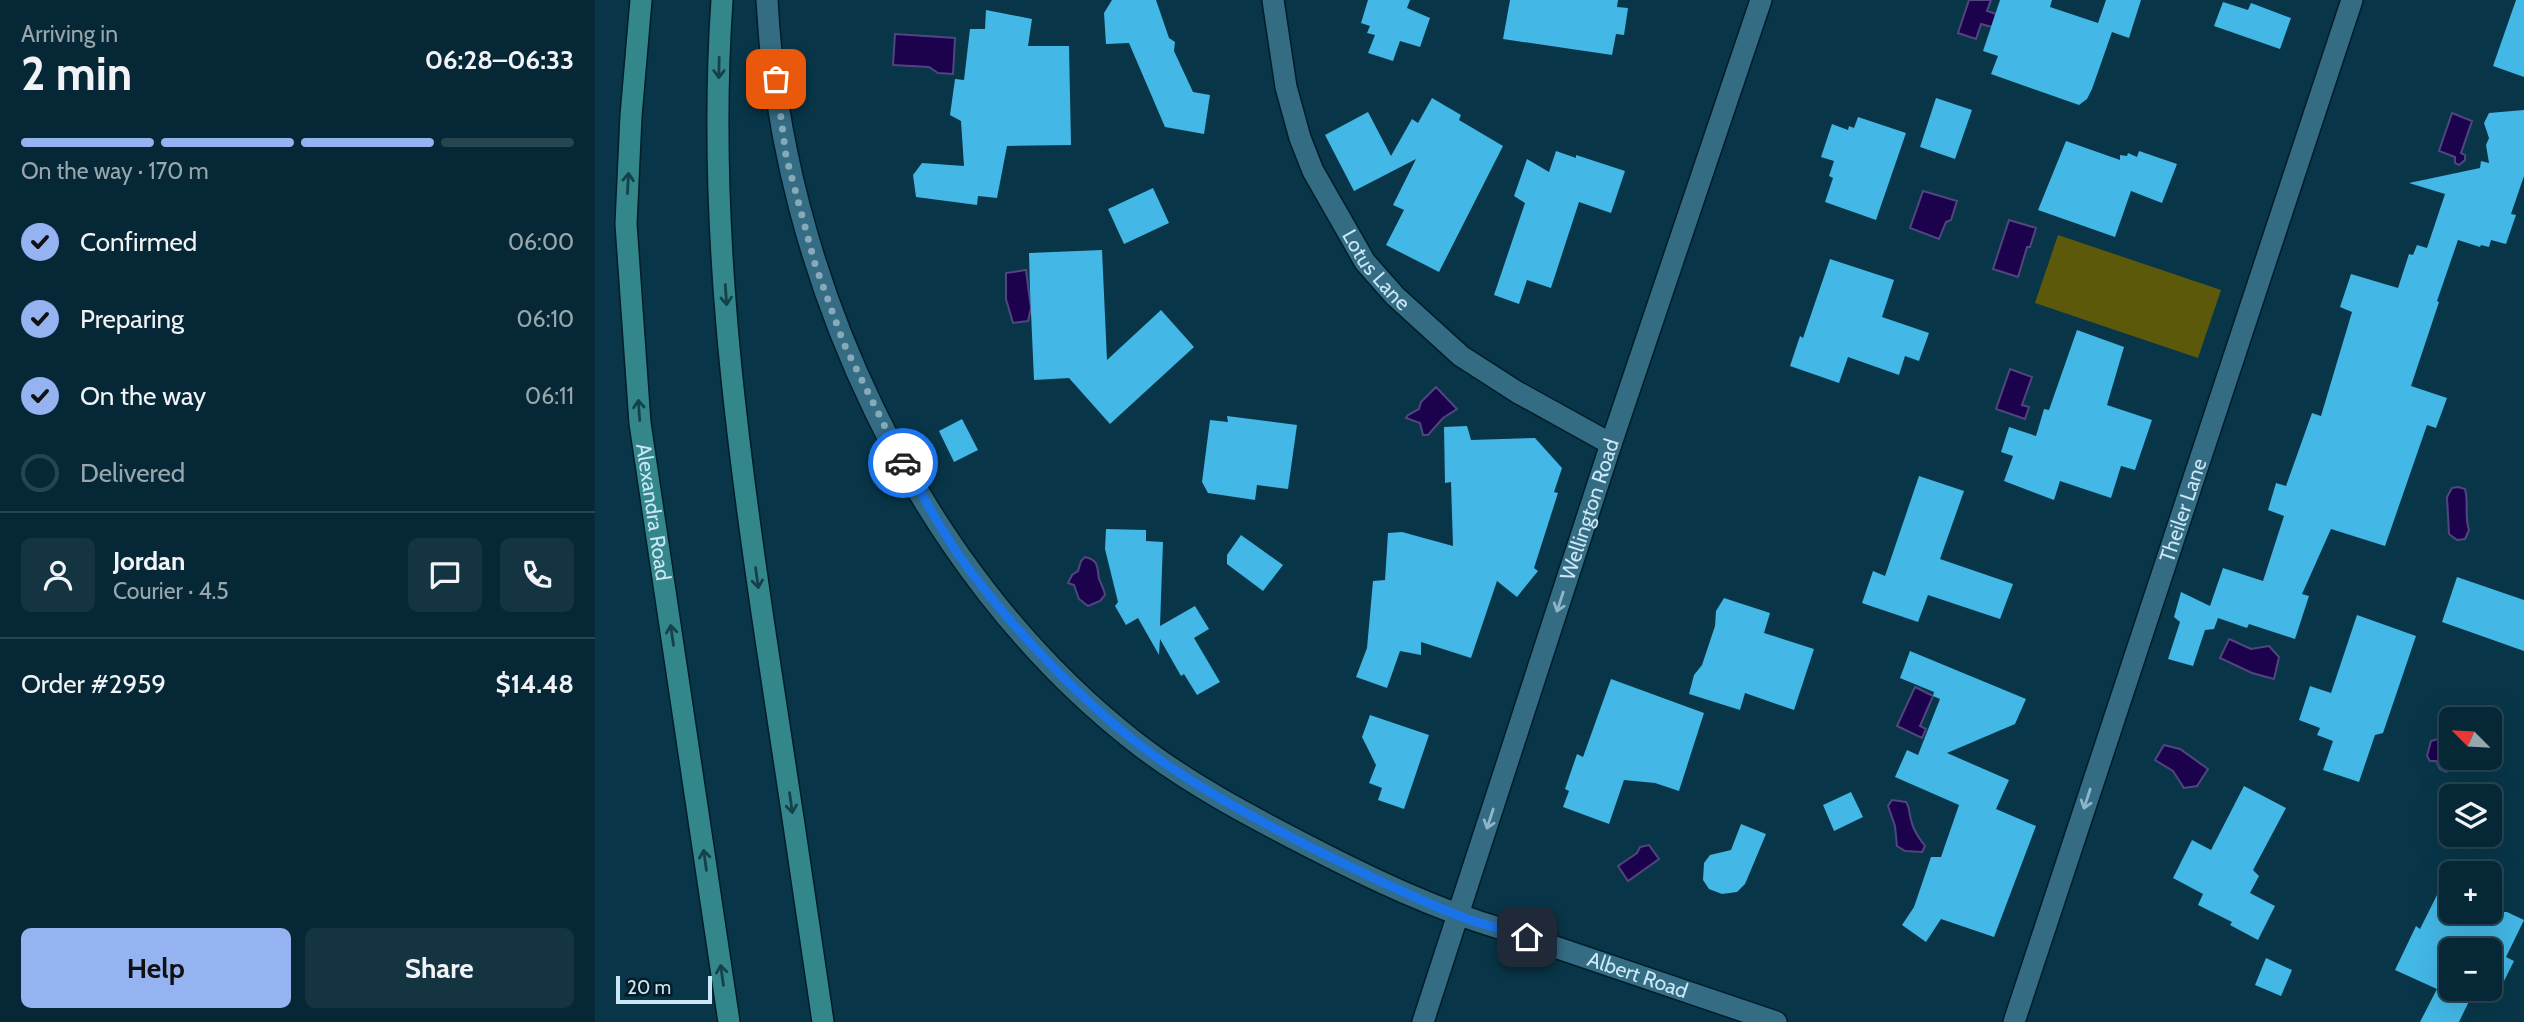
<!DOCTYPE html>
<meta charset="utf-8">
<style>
:root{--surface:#062836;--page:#143442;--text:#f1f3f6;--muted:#98a6ad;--line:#274451;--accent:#95b2f1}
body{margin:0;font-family:Cabin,sans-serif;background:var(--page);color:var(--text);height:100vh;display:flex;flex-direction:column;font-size:26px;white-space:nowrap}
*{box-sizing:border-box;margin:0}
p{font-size:23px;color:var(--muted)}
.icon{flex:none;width:38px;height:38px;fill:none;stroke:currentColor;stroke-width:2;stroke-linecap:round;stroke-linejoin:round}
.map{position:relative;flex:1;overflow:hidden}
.sheet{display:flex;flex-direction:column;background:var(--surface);width:595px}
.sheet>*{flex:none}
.needle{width:46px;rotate:294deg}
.fabs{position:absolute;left:1844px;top:707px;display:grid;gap:14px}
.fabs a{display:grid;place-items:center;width:63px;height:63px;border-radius:10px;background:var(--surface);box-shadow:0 7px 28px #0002,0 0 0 2px var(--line);font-size:35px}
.scale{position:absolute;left:21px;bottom:18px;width:96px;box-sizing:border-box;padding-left:7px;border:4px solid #cbe7f5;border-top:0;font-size:19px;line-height:24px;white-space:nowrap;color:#cbe7f5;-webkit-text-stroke:5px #051c26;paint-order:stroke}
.pin{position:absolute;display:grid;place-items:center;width:60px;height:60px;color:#fff;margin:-30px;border-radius:14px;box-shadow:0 4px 10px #0006}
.courier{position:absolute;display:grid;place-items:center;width:70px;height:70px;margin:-35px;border:5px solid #1a73e8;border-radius:50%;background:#fff;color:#222;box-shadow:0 2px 9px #0007}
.headline em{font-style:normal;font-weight:800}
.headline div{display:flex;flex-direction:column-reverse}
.headline{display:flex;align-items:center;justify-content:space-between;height:119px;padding:0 21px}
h1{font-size:46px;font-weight:800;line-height:52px}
.bar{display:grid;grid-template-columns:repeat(4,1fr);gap:10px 7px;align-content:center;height:84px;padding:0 21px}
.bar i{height:9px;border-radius:5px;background:var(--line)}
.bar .current{background:var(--accent)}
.bar p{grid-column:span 4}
.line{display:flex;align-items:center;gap:18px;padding:0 21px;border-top:2px solid var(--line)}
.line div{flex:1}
.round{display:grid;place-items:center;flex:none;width:74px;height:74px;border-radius:10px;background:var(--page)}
ol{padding:0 21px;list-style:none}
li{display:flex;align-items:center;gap:21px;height:77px}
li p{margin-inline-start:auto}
li .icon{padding:7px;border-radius:50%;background:var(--accent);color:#111;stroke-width:4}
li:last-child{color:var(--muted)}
li i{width:38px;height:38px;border:4px solid var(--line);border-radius:50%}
.button{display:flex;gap:14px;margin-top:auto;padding:14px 21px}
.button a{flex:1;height:80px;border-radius:10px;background:var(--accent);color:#111;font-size:28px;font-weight:800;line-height:80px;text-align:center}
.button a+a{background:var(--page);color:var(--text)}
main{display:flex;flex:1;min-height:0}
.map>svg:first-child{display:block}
.green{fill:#5c5a0a}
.water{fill:#1c014c;stroke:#50467f;stroke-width:2}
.building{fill:#43b7e5}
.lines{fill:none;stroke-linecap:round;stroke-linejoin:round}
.street-casing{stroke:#001d28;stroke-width:24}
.secondary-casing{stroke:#001d28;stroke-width:24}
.street{stroke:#346c84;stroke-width:21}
.secondary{stroke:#33868a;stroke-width:21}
.oneway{stroke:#154149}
.oneway2{stroke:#8fb6c8}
.done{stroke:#87a9b8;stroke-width:7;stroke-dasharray:0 12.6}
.route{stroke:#1a73e8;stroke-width:9}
.labels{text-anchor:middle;stroke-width:7;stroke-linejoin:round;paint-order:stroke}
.street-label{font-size:21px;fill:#cbe7f5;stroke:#051c26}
</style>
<main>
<section class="sheet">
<div class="headline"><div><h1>2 min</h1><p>Arriving in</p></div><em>06:28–06:33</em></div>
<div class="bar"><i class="current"></i><i class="current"></i><i class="current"></i><i></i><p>On the way · 170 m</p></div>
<ol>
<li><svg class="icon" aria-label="check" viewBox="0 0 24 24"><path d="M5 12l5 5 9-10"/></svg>Confirmed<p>06:00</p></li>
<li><svg class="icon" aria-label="check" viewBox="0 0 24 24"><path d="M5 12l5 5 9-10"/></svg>Preparing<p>06:10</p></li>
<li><svg class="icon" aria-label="check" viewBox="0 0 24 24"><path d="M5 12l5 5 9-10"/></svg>On the way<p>06:11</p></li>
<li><i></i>Delivered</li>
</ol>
<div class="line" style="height:126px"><a class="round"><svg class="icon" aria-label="person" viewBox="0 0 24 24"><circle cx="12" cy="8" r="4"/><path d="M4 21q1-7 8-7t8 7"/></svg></a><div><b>Jordan</b><p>Courier · 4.5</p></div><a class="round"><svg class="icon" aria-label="chat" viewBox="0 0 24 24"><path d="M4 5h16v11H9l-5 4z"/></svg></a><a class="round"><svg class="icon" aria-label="phone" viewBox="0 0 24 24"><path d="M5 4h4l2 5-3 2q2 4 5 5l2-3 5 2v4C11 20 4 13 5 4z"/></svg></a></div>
<div class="line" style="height:91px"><div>Order #2959</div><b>$14.48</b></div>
<div class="button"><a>Help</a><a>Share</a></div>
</section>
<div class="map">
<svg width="1929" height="1022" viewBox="0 0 1929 1022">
<rect width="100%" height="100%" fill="#083648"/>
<path class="green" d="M1463 235 1626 290 1603 358 1440 303Z"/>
<path class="water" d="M1374 0H1396L1392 11 1401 14 1397 27 1386 24 1381 39 1363 33Z
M300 34 360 38 358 74 343 73 334 67 298 65Z
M1857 113 1877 121 1866 153 1870 155V160L1864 165 1860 163V157L1844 151Z
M1328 191 1362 201 1356 220 1351 222 1344 239 1315 228Z
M1414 220 1441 228 1435 247H1432L1423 277 1398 269Z
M431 270 436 308 433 321 418 323 411 299V273Z
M1415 369 1437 377 1427 405 1434 407 1430 419 1401 409Z
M841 387 862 409 848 418 833 435H828L825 423 811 418 813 415 824 409 826 402Z
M1863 487 1870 489C1874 503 1869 515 1874 530L1870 539 1862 540 1854 534 1852 497 1857 488Z
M490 557C504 560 502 567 504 579 506 584 509 589 510 595L505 601 493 606 484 599 479 585 473 583 477 575 483 571 486 561Z
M1634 639 1656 649 1674 646 1684 657 1679 679 1657 673 1625 658Z
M1320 687 1338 696 1325 726 1331 729 1327 738 1302 726Z
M1843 739 1848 742 1853 750H1857V758H1868L1872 761V766L1867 768 1861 764 1851 772 1845 769 1841 761H1835L1832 756 1836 741Z
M1569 745 1585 749 1613 769 1602 786 1589 788 1578 771 1560 760Z
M1297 800 1311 802C1315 808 1314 813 1316 820 1318 830 1324 838 1330 846L1327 852 1310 851 1302 846 1300 826 1293 806Z
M1054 845 1064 859 1033 881 1023 866 1042 853 1045 847Z"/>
<path class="building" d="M517 0H561L574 38 580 42 579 51 598 92 615 95 609 134 570 127 534 43 511 44 509 13Z
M773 0H815L812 8 835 18 825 47 805 41 798 61 773 53 780 35 772 33 775 26 766 23Z
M915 0H1023L1022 7 1033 8 1029 35 1021 34 1017 55 908 39Z
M1405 0H1457L1455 7 1503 23 1511 0H1546L1534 38 1517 32 1497 89 1492 99 1484 105 1396 74 1403 56 1388 51Z
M1921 0H1929V77L1898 66Z
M1628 2 1653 10 1656 3 1696 18 1685 49 1619 26Z
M391 10 437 19 433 46H474L476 145 412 146 402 198 383 196 382 205 321 197 318 175 327 163 369 166 366 121 355 115 360 79 369 80 375 29H390Z
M837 98 866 115 864 120 908 146 844 272 791 245 809 210 798 205 821 159 759 191 730 135 773 112 796 156 817 119 823 123Z
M1341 98 1377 110 1360 159 1325 147Z
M1929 110V176L1916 214 1921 215 1911 244 1896 240 1894 247 1886 245 1885 247 1863 240 1842 301 1844 302 1816 386 1852 398 1841 428 1832 425 1790 546 1736 529 1707 594 1714 596 1700 639 1654 624 1652 628 1623 618 1619 629 1610 630 1598 666 1573 659 1585 622 1579 617 1586 592 1615 606 1628 568 1668 581 1689 516 1673 510 1681 483 1691 486 1717 413 1726 416 1757 312 1745 307 1756 274 1803 288 1814 254 1818 255 1822 245 1832 248 1850 194 1814 183 1885 168 1886 161 1894 163 1891 145 1894 138 1889 123 1894 113Z
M1263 117 1311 133 1281 220 1230 202 1238 178 1234 176 1239 161 1226 157 1237 124 1253 130 1254 126 1259 128Z
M1471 141 1525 160V155L1532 156 1533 153 1542 157 1544 151 1582 164 1567 203 1536 191 1520 237 1443 210Z
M961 151 981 158V155L1030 171 1016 213 984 202 956 288 932 280 924 304 899 295 930 203 919 196 932 159 954 172Z
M558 188 574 223 529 244 513 209Z
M507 250 512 360 566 310 599 347 515 424 474 378 439 380 435 290 434 253Z
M1235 259 1299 280 1287 317 1334 333 1324 361 1310 356 1304 375 1253 357 1244 383 1195 366 1205 336 1208 338Z
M1482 330 1529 347 1512 405 1557 420 1540 470 1526 466 1516 498 1465 481 1459 500 1409 481 1418 456 1406 452 1414 427 1441 436 1449 409 1454 410Z
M632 416 702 425 693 489 662 485 660 500 613 493 607 482 615 420 633 422Z
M367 419 383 450 359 462 344 431Z
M872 426 876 440 940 438 967 468 959 492 963 493 939 568 943 571 922 597 902 581 876 658 826 642V655L805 651 792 688 761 677 772 648 778 581 790 580 793 533 807 532 858 546 856 482 850 483 849 427Z
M1324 476 1369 491 1345 559 1418 584 1405 619 1333 595 1323 622 1267 603 1278 571 1290 576Z
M511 529 551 530V541L568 542 565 626 600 606 614 629 599 638 625 682 602 695 589 674 586 676 565 639 564 655 543 618 531 625 520 606 523 602 510 549Z
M646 535 688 565 668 591 632 564V555Z
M1862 577 1929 600V651L1847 622Z
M1129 598 1175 613 1169 633 1219 649 1199 710 1150 693 1145 710 1094 694 1099 675 1107 665 1120 626 1121 611Z
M1762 615 1821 636 1788 733 1780 735 1764 782 1728 770 1738 741 1722 735 1725 728 1704 720 1715 686 1736 693Z
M1315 651 1431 699 1420 724 1352 753 1414 780 1401 809 1441 826 1399 937 1346 919 1331 942 1307 925 1319 907 1336 857H1346L1364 805 1300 777 1312 750 1323 755 1345 699 1338 696 1339 692 1305 678Z
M1016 679 1109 713 1084 791 1060 783 1029 780 1014 824 968 807 974 791 970 789 982 754 988 757Z
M775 715 834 735 809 809 783 800 787 788 774 783 781 765 767 737Z
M1649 786 1691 808 1658 870 1664 876 1655 893 1680 906 1663 940 1635 925 1637 922 1603 905 1608 894 1578 878 1597 840 1616 850Z
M1256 792 1268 817 1239 831 1228 805Z
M1146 824 1171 834 1150 884 1142 892 1127 894 1114 889 1108 880 1109 863 1115 855 1136 850Z
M1857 865V912H1912L1929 920 1911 957 1919 961 1907 985 1895 979V950H1857V989H1880L1864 1022H1825L1842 989 1800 970 1821 926 1825 929Z
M1671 958 1697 970 1686 996 1660 985Z"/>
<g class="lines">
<defs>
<g id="street">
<path id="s1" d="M172 0C186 274 321 571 540 742 594 784 655 816 715 847 777 879 840 909 907 929L1181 1022"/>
<path id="s2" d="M678 0 691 87 705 138 718 171 770 262 800 296 866 356 922 392 1016 444"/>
<path id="s3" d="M828 1022 1016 444 1166 0"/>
<path id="s4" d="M1419 1022 1757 0"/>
</g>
<g id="secondary">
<path id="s5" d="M46 0 36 116 31 224 45 423 134 1022"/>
<path d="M127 0C112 216 140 433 172 646 191 771 210 897 228 1022"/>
</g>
</defs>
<use href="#street" class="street-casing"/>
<use href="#secondary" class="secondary-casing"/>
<use href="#street" class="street"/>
<use href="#secondary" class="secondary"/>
</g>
<defs><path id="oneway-shaft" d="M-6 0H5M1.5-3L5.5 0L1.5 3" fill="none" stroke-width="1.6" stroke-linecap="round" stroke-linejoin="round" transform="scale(1.75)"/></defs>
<g class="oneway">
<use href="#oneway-shaft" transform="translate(124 68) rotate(91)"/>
<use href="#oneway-shaft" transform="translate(33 183) rotate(-87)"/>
<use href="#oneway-shaft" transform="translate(131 295) rotate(86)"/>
<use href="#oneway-shaft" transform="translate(44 410) rotate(-94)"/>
<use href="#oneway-shaft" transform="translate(162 578) rotate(82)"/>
<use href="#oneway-shaft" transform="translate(77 635) rotate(-98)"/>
<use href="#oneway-shaft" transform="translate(196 803) rotate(82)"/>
<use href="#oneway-shaft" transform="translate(110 860) rotate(-98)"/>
<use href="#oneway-shaft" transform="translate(127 975) rotate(-98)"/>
</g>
<g class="oneway2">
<use href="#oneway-shaft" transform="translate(965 602) rotate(108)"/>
<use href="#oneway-shaft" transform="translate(1492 799) rotate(108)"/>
<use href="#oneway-shaft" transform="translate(895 819) rotate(108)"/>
</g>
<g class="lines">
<path class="done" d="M181 79 191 156 220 264 249 344 308 463"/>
<path class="route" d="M308 463C327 493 343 525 363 554 408 618 479 694 541 742 593 783 654 815 713 846 762 870 811 895 862 915 884 924 909 929 932 937"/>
</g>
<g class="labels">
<g class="street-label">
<text dy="7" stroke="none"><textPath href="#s2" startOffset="294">Lotus Lane</textPath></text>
<text dy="7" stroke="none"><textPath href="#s3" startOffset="539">Wellington Road</textPath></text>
<text dy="7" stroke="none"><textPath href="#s4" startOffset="539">Theiler Lane</textPath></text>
<text dy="7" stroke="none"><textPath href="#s5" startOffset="514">Alexandra Road</textPath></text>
<text dy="7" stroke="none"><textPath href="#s1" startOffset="1409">Albert Road</textPath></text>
</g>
</g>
</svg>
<div class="fabs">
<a><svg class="needle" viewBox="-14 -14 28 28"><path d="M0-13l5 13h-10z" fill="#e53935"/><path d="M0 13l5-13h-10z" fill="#98a6ad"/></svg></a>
<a><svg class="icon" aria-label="layers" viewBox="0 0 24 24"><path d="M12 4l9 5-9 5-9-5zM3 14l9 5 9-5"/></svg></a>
<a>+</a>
<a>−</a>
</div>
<div class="scale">20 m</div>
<div class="pin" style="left:181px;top:79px;background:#ea580c"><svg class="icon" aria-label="bag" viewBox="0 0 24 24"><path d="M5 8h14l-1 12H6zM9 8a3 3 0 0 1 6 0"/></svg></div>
<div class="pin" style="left:932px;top:937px;background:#1f2937"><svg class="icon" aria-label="home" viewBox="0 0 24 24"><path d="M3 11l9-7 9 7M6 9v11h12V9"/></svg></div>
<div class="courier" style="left:308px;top:463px"><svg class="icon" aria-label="car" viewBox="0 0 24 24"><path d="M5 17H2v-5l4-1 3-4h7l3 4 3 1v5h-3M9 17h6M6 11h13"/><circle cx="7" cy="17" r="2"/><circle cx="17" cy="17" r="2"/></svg></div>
</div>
</main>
